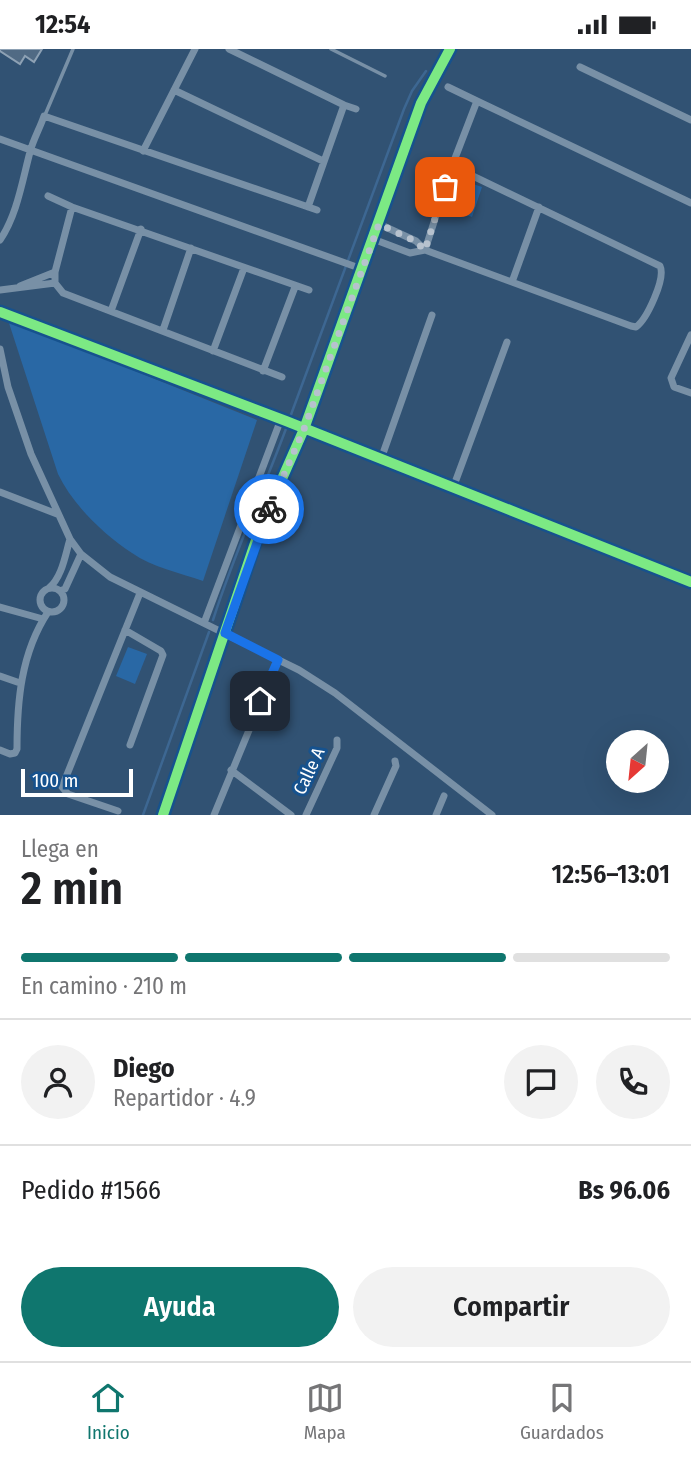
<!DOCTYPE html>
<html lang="es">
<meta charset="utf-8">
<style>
:root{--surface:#fff;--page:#f2f2f2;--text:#202124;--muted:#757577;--line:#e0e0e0;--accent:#0f766e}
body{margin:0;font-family:"Fira Sans Condensed",sans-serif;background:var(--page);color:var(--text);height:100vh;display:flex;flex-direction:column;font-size:26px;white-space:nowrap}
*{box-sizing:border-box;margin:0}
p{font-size:23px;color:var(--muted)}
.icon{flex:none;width:38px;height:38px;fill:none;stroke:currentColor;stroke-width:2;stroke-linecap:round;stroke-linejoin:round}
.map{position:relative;height:766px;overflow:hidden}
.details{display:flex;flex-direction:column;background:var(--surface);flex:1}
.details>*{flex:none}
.needle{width:46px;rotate:207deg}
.controls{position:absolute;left:606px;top:681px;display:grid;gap:14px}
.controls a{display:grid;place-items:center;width:63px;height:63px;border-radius:50%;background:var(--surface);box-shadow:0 7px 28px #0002;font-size:35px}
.scale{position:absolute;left:21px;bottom:18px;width:112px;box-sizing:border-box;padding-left:7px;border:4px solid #fff;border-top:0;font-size:19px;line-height:24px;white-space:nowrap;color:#fff;-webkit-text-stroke:5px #16528e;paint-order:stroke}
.pin{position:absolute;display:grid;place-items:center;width:60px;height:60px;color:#fff;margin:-30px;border-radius:14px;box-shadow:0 4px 10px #0006}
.courier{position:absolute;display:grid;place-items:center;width:70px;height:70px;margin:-35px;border:5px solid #1a73e8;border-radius:50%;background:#fff;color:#222;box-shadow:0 2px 9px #0007}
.head em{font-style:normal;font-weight:600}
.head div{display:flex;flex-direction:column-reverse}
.head{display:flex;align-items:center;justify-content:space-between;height:119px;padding:0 21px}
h1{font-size:46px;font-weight:600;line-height:52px}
.bar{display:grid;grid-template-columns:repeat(4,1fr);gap:10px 7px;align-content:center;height:84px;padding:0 21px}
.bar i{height:9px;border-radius:5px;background:var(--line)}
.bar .on{background:var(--accent)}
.bar p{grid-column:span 4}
.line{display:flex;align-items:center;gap:18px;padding:0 21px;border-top:2px solid var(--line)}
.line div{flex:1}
.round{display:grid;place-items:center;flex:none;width:74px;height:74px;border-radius:37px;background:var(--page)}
.action{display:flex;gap:14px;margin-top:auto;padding:14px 21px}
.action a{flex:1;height:80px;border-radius:42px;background:var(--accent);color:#fff;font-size:28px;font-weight:600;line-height:80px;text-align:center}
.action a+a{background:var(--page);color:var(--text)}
.status{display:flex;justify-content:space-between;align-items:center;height:49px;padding:0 35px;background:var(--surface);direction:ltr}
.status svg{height:19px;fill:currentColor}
.dock{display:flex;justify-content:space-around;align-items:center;height:98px;border-top:2px solid var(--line);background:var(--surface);font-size:19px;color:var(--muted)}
.dock a{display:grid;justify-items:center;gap:4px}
.dock .on{color:var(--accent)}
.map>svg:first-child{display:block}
.green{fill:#2968a5}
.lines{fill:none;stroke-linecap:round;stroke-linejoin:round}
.stream{stroke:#3d6792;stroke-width:2.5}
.building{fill:#506a84;stroke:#8da1b4;stroke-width:2}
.lane{stroke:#7890a6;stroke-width:3.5}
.street{stroke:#7890a6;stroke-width:7}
.secondary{stroke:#748ca3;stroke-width:10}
.cycleway-casing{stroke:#16528e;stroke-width:15}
.cycleway{stroke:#7ce984;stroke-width:10}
.done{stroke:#b7c2ce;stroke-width:7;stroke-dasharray:0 12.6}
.route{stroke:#1a73e8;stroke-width:9}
.labels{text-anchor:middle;stroke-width:6;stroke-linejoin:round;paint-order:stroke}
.street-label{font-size:18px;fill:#fff;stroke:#16528e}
</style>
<div class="status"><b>12:54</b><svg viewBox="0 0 49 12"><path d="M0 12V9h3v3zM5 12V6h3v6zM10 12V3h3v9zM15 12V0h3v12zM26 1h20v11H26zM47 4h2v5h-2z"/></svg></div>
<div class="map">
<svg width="691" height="766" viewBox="0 0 691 766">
<rect width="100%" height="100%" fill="#315273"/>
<path class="green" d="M464 132 482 138 472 168 453 161Z
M8 271 257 371 203 532C180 524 152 518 132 504 103 485 73 456 58 425Z
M128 598 147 605 135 635 116 627Z"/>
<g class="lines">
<path class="stream" d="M289 371 404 60 412 42 426 22
M213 571C234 505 263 442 287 377
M143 766 209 583"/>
</g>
<path class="building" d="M0 0H42L34 13 25 7 20 15 0 2Z"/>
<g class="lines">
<path class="lane" d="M331 0 385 27
M45 66 73 0"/>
<path class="street" d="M229 0 344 56 356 60
M580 18 691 71
M448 38 477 52
M174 41 323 112
M0 90 362 220
M143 102 195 0
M48 147 72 158 309 241
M72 158 55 223V234L63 244 282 328
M308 158 344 56
M379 175 416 192 425 201 631 277 636 278C647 270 666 229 660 217L452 117
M373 190 410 204 425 201
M0 191C17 166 22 133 30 103 33 91 40 79 44 67L317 161
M425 201 452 117 477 52 691 154
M512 233 539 158
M20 237 55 223
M0 241 55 234
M111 262 141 180
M163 281 191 199
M691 286 671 329 674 338 691 344
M0 300 8 338 31 405 70 490 81 505 110 528 299 621 335 644 492 766
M213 302 244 219
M263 322 295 238
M381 410 432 266
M453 439 507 293
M0 443 57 465
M40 551a12 12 0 1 1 24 0a12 12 0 1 1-24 0Z
M49 539C62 528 65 507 70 490
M60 542 65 540 81 505
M0 558 43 570
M204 574 281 370
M125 581 161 602 163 606 130 696
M0 627 20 634
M0 701 10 705 15 704 17 700C17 652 21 604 48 563
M231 721 291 766
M118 762 68 745 62 738 140 544
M163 766 259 482 304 380 421 54 450 0
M214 766 278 611
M306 766 337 699V691
M374 766 396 717 395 712
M436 766 444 747"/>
<path class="secondary" d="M0 263 286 372 691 533"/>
<defs>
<path id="cycleway" d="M0 263 286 372 691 533
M163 766 259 482 304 380 421 54 450 0"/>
</defs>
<use href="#cycleway" class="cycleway-casing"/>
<use href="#cycleway" class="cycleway"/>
</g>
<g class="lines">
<path class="done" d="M269 460 304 380 379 175 415 192 425 201 445 138"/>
<path class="route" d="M260 652 278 611 225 584 269 460"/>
</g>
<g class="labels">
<g class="street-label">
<text transform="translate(309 722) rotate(-65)" y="6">Calle A</text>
</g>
</g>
</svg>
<div class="controls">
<a><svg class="needle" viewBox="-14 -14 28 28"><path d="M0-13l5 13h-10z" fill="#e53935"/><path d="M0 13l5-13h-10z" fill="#757577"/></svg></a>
</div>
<div class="scale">100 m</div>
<div class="pin" style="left:445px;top:138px;background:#ea580c"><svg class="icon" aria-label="bag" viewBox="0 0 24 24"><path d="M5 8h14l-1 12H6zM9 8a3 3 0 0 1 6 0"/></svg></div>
<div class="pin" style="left:260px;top:652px;background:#1f2937"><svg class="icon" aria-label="home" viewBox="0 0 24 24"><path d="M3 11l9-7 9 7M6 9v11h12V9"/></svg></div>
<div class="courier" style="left:269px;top:460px"><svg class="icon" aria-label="bike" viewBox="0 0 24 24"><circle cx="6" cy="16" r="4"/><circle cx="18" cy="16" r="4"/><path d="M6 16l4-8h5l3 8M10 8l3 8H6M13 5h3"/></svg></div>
</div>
<section class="details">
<div class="head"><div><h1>2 min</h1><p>Llega en</p></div><em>12:56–13:01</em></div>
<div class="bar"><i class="on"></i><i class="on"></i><i class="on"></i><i></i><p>En camino · 210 m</p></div>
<div class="line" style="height:126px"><a class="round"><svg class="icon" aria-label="person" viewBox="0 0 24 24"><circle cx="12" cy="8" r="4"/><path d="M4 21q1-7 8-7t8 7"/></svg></a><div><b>Diego</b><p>Repartidor · 4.9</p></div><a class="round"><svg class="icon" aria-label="chat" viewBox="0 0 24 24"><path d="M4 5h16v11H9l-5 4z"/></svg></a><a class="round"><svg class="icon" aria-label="phone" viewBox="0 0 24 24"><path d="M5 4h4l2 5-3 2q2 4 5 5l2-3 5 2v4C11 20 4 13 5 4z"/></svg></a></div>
<div class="line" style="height:91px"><div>Pedido #1566</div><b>Bs 96.06</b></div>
<div class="action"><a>Ayuda</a><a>Compartir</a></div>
</section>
<nav class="dock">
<a class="on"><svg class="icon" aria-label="home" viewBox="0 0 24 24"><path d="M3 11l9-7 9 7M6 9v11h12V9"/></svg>Inicio</a>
<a><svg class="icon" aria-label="map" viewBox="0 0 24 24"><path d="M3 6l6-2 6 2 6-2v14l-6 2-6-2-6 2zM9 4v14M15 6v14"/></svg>Mapa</a>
<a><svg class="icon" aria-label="saved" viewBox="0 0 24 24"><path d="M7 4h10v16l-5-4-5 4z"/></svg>Guardados</a>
</nav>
